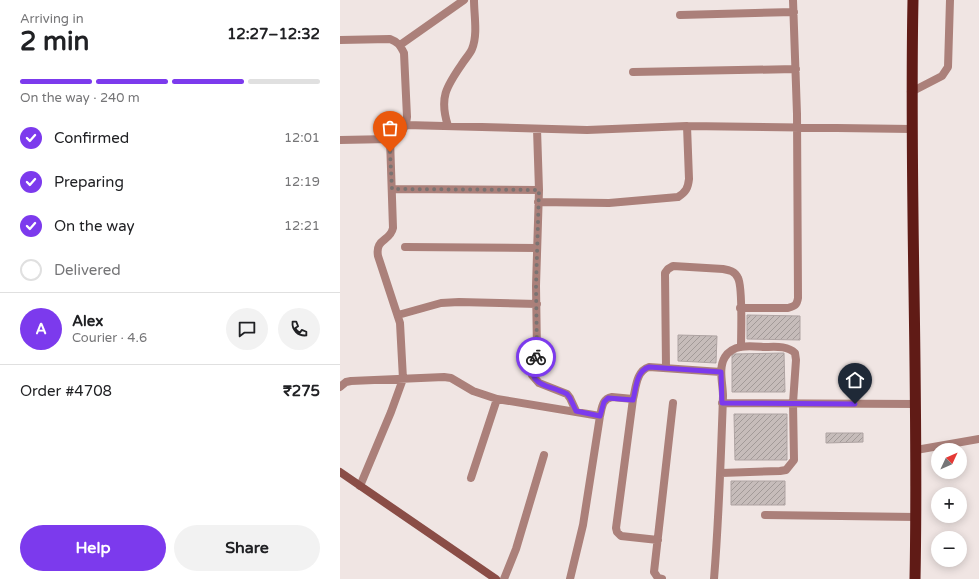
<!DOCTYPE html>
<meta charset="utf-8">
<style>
:root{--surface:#fff;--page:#f2f2f2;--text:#202124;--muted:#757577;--line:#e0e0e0;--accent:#7c3aed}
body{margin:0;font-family:"Varela Round",sans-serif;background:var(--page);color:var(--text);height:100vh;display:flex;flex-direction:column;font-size:15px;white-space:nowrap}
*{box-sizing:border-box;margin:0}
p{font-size:13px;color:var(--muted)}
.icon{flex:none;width:22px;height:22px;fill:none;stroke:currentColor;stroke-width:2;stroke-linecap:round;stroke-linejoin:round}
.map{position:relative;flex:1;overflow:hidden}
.side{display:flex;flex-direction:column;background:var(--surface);width:340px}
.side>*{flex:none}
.needle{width:26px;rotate:46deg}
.fabs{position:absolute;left:591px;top:443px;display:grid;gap:8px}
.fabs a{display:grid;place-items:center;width:36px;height:36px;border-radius:50%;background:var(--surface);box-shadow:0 2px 10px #0003;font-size:20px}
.pin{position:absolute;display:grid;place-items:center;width:34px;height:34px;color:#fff;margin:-41px -17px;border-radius:50% 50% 50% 0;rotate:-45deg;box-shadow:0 0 4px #0007}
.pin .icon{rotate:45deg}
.courier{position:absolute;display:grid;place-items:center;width:40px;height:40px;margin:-20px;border:3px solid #7c3aed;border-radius:50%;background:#fff;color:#222;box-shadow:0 1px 5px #0007}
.overview em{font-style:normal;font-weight:700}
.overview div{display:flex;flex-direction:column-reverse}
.overview{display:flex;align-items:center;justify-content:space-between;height:68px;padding:0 20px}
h1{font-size:26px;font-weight:700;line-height:30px}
.bar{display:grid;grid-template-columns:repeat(4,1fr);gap:6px 4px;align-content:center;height:48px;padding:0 20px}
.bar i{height:5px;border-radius:3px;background:var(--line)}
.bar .active{background:var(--accent)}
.bar p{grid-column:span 4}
.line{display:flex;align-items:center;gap:10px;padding:0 20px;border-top:1px solid var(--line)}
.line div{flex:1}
.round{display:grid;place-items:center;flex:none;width:42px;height:42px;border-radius:21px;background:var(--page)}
ol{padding:0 20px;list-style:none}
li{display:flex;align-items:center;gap:12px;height:44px}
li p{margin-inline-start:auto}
li .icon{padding:4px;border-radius:50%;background:var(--accent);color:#fff;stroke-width:4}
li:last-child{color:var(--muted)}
li i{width:22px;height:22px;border:2px solid var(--line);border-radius:50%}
.cta{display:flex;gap:8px;margin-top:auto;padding:8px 20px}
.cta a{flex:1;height:46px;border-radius:24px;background:var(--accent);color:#fff;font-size:16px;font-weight:700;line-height:46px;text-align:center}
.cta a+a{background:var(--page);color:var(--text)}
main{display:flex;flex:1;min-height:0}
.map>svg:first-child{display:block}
.building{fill:url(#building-hatch);stroke:#aea3a2}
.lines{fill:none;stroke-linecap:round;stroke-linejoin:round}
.minor{stroke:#ab807a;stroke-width:8}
.secondary{stroke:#8a4d46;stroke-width:8}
.trunk{stroke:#601b16;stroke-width:11}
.done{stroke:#7a7372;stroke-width:4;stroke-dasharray:0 7.2}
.route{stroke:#7c3aed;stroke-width:5}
</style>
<main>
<section class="side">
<div class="overview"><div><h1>2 min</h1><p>Arriving in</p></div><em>12:27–12:32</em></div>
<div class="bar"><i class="active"></i><i class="active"></i><i class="active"></i><i></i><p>On the way · 240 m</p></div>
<ol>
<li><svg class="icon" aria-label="check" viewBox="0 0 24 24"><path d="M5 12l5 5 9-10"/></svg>Confirmed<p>12:01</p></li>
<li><svg class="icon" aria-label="check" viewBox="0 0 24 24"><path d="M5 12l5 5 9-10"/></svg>Preparing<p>12:19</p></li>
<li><svg class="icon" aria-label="check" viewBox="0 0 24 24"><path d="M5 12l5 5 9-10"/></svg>On the way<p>12:21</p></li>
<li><i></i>Delivered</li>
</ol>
<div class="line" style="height:72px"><b class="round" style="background:var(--accent);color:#fff">A</b><div><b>Alex</b><p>Courier · 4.6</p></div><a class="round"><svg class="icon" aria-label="chat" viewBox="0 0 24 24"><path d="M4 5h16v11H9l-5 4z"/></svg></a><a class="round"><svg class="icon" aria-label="phone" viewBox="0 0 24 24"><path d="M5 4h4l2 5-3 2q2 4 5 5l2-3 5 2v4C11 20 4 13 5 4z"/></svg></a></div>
<div class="line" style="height:52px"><div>Order #4708</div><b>₹275</b></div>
<div class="cta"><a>Help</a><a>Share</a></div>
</section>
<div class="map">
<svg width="639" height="579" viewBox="0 0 639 579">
<defs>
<pattern id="building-hatch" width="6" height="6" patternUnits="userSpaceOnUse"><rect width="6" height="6" fill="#c6bcba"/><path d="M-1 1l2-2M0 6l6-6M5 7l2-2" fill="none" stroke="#a29a98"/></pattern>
</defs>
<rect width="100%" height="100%" fill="#f0e5e3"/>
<path class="building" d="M407 315 460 316V340L407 339Z
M338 335 377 336 376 363 338 361Z
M444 353 445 392H392V354Z
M394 414H447V460H395Z
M486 433H523V442L486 443Z
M391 481H445V505H391Z"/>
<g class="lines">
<path class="minor" d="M340 15 454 12
M0 40 50 39C58 42 60 45 64 53L67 117C66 129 61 134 50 139L0 140
M60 45 124 0
M293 72 456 69
M571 92 602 76 608 67 610 0
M66 125 247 130 347 126 572 129
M108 126C99 98 106 87 122 64 125 59 130 54 132 49 138 35 134 15 134 0
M197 129 199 190 196 286 197 352 193 364 192 375 199 383 227 394 230 398 236 411
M52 189 199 190
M198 202 269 203 338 197C346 192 348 188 349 179L347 126
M65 247 197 248
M400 308H448C455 306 457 305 458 298L457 114 453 0
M58 315 101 303 119 302 197 304
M326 368 325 273 328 269 333 266 383 269C389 270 395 271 398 278 403 287 401 334 401 347
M0 387 6 382 11 381 104 377 111 378 133 391 157 399 260 416
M293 399 276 528 277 532 281 536 318 540
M382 403 576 404
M576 450 639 439
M131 478 157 399
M20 486 51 412 63 379 60 323 38 256C35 238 50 242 53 228L50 139
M425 515 576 517
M164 579 176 549 204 455
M230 579 243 525 260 416C262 408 262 399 272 397L293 399C296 388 296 371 309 367L381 372
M322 579 318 578 314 572 333 403
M374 579C379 518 381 457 383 396 383 384 378 368 385 357 393 344 410 346 423 347 434 347 447 345 455 353L456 360 453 403 454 460 446 470 440 471 381 473"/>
<path class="secondary" d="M0 472 156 579"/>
<path class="trunk" d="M573 0C569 193 579 386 575 579"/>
</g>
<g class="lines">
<path class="done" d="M50 152 52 189 199 190 196 286 197 352 196 357"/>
<path class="route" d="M196 357C185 387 205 383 227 394L230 398 236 411 260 416 264 402 268 398 293 400C296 389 296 371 309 367L381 372 382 403 515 404"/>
</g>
</svg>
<div class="fabs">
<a><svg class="needle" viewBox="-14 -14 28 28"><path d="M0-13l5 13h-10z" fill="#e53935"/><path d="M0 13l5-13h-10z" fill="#757577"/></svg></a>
<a>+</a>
<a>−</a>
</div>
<div class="pin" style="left:50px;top:152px;background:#ea580c"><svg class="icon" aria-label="bag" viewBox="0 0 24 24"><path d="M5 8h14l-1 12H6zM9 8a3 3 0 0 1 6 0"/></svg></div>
<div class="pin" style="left:515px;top:404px;background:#1f2937"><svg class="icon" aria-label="home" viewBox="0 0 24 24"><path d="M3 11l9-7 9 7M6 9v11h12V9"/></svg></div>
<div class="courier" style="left:196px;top:357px"><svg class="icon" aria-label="bike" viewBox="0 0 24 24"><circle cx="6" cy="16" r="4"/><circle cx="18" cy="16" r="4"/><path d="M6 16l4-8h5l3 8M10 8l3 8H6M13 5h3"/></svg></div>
</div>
</main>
